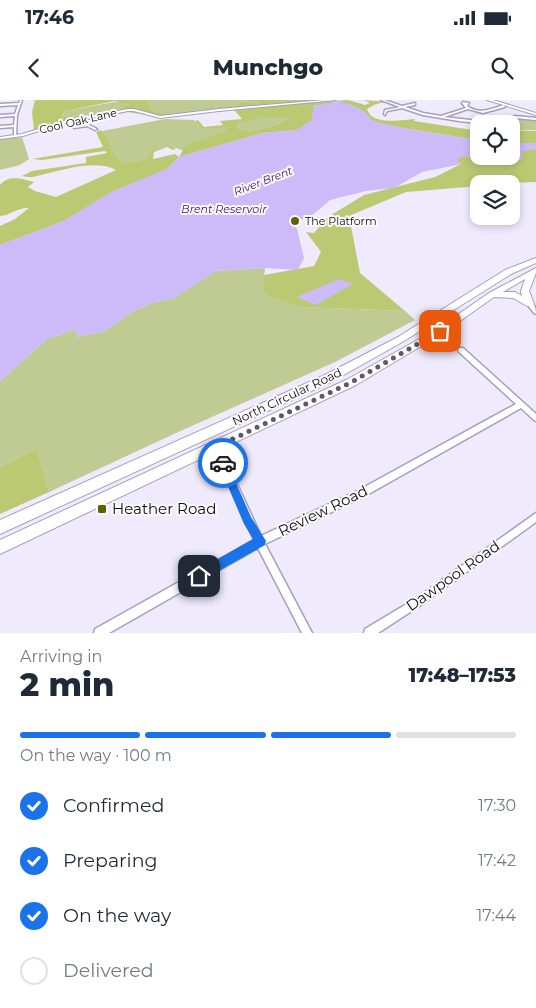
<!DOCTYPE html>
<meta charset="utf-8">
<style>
:root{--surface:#fff;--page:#f2f2f3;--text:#1f2937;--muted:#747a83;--line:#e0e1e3;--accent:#1a73e8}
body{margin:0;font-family:Montserrat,sans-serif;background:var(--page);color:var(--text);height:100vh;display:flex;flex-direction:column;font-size:19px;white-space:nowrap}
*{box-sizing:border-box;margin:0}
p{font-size:16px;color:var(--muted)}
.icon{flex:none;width:28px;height:28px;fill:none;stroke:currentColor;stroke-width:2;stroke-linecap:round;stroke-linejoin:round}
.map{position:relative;height:533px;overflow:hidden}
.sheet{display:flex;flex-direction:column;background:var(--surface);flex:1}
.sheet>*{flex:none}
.tools{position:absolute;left:470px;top:15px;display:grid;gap:10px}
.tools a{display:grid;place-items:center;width:50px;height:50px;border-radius:10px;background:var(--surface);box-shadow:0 2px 8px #0003;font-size:25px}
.pin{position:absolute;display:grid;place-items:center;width:42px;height:42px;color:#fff;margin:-21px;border-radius:10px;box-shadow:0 2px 8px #0006}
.courier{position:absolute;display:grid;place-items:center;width:50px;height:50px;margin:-25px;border:4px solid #1a73e8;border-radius:50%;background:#fff;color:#222;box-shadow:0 1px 6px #0007}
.overview em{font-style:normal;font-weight:800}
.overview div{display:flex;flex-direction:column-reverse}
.overview{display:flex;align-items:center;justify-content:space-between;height:85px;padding:0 20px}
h1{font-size:32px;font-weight:800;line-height:38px}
.bar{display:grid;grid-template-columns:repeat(4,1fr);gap:8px 5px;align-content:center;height:60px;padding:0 20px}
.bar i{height:6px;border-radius:4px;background:var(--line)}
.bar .current{background:var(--accent)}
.bar p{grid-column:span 4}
ol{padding:0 20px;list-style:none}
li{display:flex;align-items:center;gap:15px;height:55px}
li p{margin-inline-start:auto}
li .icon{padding:5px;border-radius:50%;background:var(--accent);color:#fff;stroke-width:4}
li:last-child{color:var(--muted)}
li i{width:28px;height:28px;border:2px solid var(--line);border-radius:50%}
.status{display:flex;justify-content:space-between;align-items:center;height:35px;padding:0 25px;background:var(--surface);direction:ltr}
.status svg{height:14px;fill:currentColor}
header{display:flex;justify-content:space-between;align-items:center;height:65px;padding:0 20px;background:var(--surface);font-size:22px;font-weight:800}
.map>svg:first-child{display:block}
.green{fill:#c0ca93}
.forest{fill:#bbc973;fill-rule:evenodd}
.water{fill:#cdbaf9}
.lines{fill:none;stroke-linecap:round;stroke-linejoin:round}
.minor-casing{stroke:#a79fbb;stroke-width:3}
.tertiary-casing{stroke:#a79fbb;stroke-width:2}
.primary-casing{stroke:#a79fbb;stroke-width:2}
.trunk-casing{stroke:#a79fbb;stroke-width:2}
.minor{fill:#fff;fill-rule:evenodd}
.tertiary{fill:#fff;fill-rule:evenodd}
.primary{fill:#fff;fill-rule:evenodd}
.trunk{fill:#fff;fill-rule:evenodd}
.route{fill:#1a73e8}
.done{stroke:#5d5966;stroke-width:5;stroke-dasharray:0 9}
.poi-dot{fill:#596302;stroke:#fbfbfb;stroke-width:2}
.labels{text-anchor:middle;stroke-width:4;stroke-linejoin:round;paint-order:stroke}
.far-street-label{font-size:11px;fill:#0e0b15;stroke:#fbfbfb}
.far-water-label{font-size:11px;font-style:italic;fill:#3e166f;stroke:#fbfbfb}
.far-poi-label{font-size:11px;fill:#0e0b15;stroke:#fbfbfb;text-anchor:start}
.street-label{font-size:12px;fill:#0e0b15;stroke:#fbfbfb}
.near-poi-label{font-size:15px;fill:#0e0b15;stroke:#fbfbfb;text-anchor:start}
.near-street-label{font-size:15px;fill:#0e0b15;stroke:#fbfbfb}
</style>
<div class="status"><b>17:46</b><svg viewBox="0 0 49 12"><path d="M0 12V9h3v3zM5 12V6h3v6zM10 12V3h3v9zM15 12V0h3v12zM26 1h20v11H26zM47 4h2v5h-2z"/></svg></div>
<header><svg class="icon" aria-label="back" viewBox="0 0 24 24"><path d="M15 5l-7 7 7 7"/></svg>Munchgo<svg class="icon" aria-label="search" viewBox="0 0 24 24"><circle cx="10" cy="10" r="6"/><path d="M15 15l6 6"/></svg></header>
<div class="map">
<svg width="536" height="533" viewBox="0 0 536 533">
<rect width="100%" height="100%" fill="#efeafc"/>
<path class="green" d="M146 0H247L249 2 256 1 261 6 166 16 153 12Z
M120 1 130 3C122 13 75 22 62 17L65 11Z
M277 8 290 17C280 25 249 35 237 28V24L244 22 261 10Z
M516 18 536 20V30L511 31V24H497L496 22Z
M165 19 194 20 198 26C208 29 216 26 226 28V30L186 46 184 51 169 45 152 51 148 57 139 61 123 63 112 50 108 37 102 31Z
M22 37 29 59 20 65 0 70V39Z
M265 168 263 187 301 207 405 211 415 220 335 262 176 333 49 392 37 349 0 367V281L47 239 76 229 77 237 105 231 132 212 152 203 174 198 216 171Z"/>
<path class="forest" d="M35 0H146L153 12 169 14 217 9 158 16 138 10H127L154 16 127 12 97 20H88V18L116 12 129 4 115 1 65 11 62 16C76 22 96 15 110 13L62 22 34 30 32 12Z
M247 0H325L333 2 332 4 314 6 313 20 297 30 263 33 179 57 167 69 112 92 64 121 0 145V126L15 119 29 108C18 107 11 115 0 116V85C9 74 22 79 34 82L28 87 35 91 56 97 116 70C98 60 68 68 49 73 39 75 32 79 22 76L32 71 86 63V57L107 53 105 51 42 60 32 59 103 47 96 32 101 30 108 37 112 50 123 63 139 61 148 57 151 51 169 45 176 48 173 50 167 47 154 52 153 59 175 54 179 57 185 46 226 30V28C214 26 201 34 195 21L198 20 204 27 223 25 220 21 242 19 234 10 262 8H220L236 7 241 3 259 4 256 1 249 2ZM262 14 259 17H290C280 25 249 35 237 28V24L252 20Z
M348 0 365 5 370 3 364 0 386 2 376 4 367 9C372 26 401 20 415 19L414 21 479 31V40C445 35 412 30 379 23 371 22 369 16 364 12 356 6 344 4 335 1Z
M511 31H536V43H511Z
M528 48 536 49V82L479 84V86L406 92 349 116 360 173 405 211 301 207 265 194 263 187 264 175 314 166 321 152 306 132 314 133 328 117 364 95 435 77 461 64 458 62V58L463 56C483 57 502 63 522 59V51Z
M37 349 49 392 0 414V367Z"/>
<path class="water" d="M325 0C337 0 353 3 364 12 369 16 371 22 379 23 412 30 445 35 479 40V56H511V43H536V49L522 51V59L505 62 500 59 463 56 458 59V62L462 64 422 72 394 88 366 91 330 100 308 119 291 120 297 129 304 158 298 170 265 168 216 171 174 198 152 203 132 212 105 231 77 237 76 229 47 239 0 281V145L64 121 111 92 167 69 179 57 263 33 297 30 312 20 313 7 326 3 332 4 333 2Z
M339 179 353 184 316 205 297 197Z"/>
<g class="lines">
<defs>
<path id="minor" d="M20 0H22L17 15 16 36 15 37 14 36V27L0 28V26L14 25 15 16 0 17V15L15 14 18 5 0 6V4L19 3Z
M381 0H384L402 6 415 3V5L405 7 423 13 441 16 466 8 462 3 463 2 469 3 467 6C480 15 490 9 504 5L505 7 483 13 468 9 444 17 487 22 515 16 536 18V20L515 18 486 24 459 21 423 15 402 8 387 11 385 15 384 14 385 10 400 7Z
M66 20H68L76 26 87 24 97 29 95 30 87 26 74 28 66 22Z
M530 202C535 204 536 209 536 214L534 213 527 204Z
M459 248H463L536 314V321L534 320 521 308 365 396 265 444 312 533H302L258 448 109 533H94L95 529 254 440 212 347 213 345 216 344 219 345 261 436 359 390 516 304 459 252 458 250Z
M536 413V422L421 505 378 533H364L365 529 415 499Z"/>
<path id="tertiary" d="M325 0H336L219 11 160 18 134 11H128L65 23 23 36 0 39V37L22 34 64 21 128 9H134L160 16 219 9Z"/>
<path id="primary" d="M487 0H493L536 13V15Z"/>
<path id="trunk" d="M536 158V163L511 174 404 241 333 281 0 434V420L325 275 398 237 505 170Z
M536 168V173L529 191 534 204 533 206H527L513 198 494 197 443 233 356 285 0 454V440L348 279 437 229 489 193ZM525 179 521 191 522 196 515 192H503Z"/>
</defs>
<use href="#minor" class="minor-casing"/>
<use href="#tertiary" class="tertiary-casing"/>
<use href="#primary" class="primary-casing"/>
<use href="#trunk" class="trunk-casing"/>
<use href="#minor" class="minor"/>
<use href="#tertiary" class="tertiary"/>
<use href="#primary" class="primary"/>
<use href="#trunk" class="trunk"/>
</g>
<path class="route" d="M223 359 226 360 251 417 266 441 265 445 199 482 195 481 193 476 195 472 253 439 244 424 218 363Z"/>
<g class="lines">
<path class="done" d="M223 363 216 347 352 282 440 231"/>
</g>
<g class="poi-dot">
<circle cx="295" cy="121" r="5"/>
<rect x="97" y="404" width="10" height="10" rx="2.5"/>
</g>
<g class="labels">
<g class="far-street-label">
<text transform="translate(78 21) rotate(-13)" y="4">Cool Oak Lane</text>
</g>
<g class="far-water-label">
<text transform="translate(263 81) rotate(-21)" y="4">River Brent</text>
<text x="224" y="113">Brent Reservoir</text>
</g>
<g class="far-poi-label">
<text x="305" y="125">The Platform</text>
</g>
<g class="street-label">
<text transform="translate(287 297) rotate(-25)" y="4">North Circular Road</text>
</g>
<g class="near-poi-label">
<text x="112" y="414">Heather Road</text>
</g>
<g class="near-street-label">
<text transform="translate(323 411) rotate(-26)" y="5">Review Road</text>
<text transform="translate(453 476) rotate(-35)" y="5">Dawpool Road</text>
</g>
</g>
</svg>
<div class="tools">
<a><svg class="icon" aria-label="locate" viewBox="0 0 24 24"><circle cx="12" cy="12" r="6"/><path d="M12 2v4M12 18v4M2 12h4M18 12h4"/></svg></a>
<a><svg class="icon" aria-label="layers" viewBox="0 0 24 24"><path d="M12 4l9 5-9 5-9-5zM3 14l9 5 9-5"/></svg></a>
</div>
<div class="pin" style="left:440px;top:231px;background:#ea580c"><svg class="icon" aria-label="bag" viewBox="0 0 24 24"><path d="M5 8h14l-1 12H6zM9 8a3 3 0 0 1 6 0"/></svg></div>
<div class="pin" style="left:199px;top:476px;background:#1f2937"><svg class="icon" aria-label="home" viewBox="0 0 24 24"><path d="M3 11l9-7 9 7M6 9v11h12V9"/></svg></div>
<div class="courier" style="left:223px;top:363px"><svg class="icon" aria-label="car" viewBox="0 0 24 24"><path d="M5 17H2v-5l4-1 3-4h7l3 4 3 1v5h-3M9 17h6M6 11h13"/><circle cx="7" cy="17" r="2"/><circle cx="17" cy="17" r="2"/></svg></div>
</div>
<section class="sheet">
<div class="overview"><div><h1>2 min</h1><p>Arriving in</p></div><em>17:48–17:53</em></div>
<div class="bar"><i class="current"></i><i class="current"></i><i class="current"></i><i></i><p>On the way · 100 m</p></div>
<ol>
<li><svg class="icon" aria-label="check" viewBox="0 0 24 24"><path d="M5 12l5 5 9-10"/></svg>Confirmed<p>17:30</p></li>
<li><svg class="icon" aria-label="check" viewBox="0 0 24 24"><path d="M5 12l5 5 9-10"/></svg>Preparing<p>17:42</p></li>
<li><svg class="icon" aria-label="check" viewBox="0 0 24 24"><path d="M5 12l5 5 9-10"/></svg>On the way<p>17:44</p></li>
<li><i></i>Delivered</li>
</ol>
</section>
